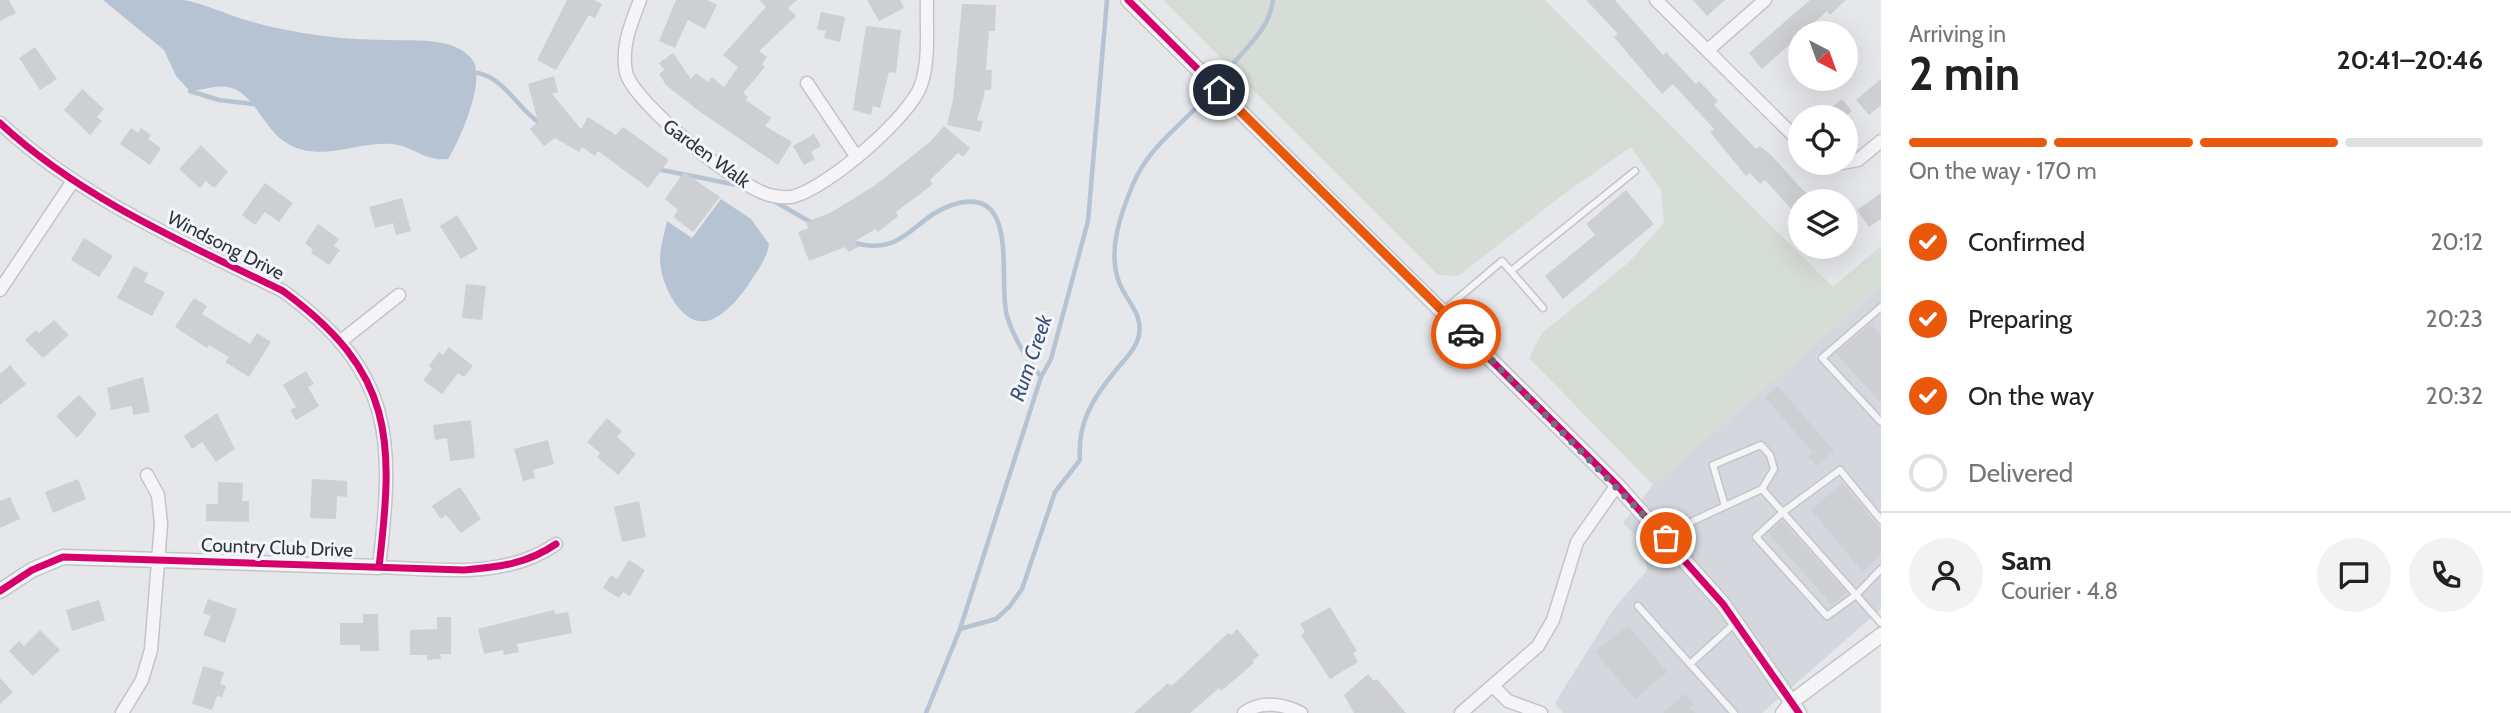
<!DOCTYPE html>
<meta charset="utf-8">
<style>
:root{--surface:#fff;--page:#f2f2f2;--text:#222;--muted:#767676;--line:#e0e0e0;--accent:#ea580c}
body{margin:0;font-family:Cabin,sans-serif;background:var(--page);color:var(--text);height:100vh;display:flex;flex-direction:column;font-size:26px;white-space:nowrap}
*{box-sizing:border-box;margin:0}
p{font-size:23px;color:var(--muted)}
.icon{flex:none;width:38px;height:38px;fill:none;stroke:currentColor;stroke-width:2;stroke-linecap:round;stroke-linejoin:round}
.map{position:relative;flex:1;overflow:hidden}
.side{display:flex;flex-direction:column;background:var(--surface);width:630px}
.side>*{flex:none}
.needle{width:46px;rotate:139deg}
.buttons{position:absolute;left:1788px;top:21px;display:grid;gap:14px}
.buttons a{display:grid;place-items:center;width:70px;height:70px;border-radius:50%;background:var(--surface);box-shadow:0 7px 28px #0002;font-size:35px}
.pin{position:absolute;display:grid;place-items:center;width:60px;height:60px;color:#fff;margin:-30px;border:4px solid #fff;border-radius:50%;box-shadow:0 2px 7px #0007}
.courier{position:absolute;display:grid;place-items:center;width:70px;height:70px;margin:-35px;border:5px solid #ea580c;border-radius:50%;background:#fff;color:#222;box-shadow:0 2px 9px #0007}
.summary em{font-style:normal;font-weight:700}
.summary div{display:flex;flex-direction:column-reverse}
.summary{display:flex;align-items:center;justify-content:space-between;height:119px;padding:0 28px}
h1{font-size:46px;font-weight:700;line-height:52px}
.bar{display:grid;grid-template-columns:repeat(4,1fr);gap:10px 7px;align-content:center;height:84px;padding:0 28px}
.bar i{height:9px;border-radius:5px;background:var(--line)}
.bar .selected{background:var(--accent)}
.bar p{grid-column:span 4}
.line{display:flex;align-items:center;gap:18px;padding:0 28px;border-top:2px solid var(--line)}
.line div{flex:1}
.round{display:grid;place-items:center;flex:none;width:74px;height:74px;border-radius:37px;background:var(--page)}
ol{padding:0 28px;list-style:none}
li{display:flex;align-items:center;gap:21px;height:77px}
li p{margin-inline-start:auto}
li .icon{padding:7px;border-radius:50%;background:var(--accent);color:#fff;stroke-width:4}
li:last-child{color:var(--muted)}
li i{width:38px;height:38px;border:4px solid var(--line);border-radius:50%}
main{display:flex;flex:1;min-height:0}
.map>svg:first-child{display:block}
.built{fill:#d4d7dd}
.green{fill:#d6ddd6}
.water{fill:#b6c3d3}
.lines{fill:none;stroke-linecap:round;stroke-linejoin:round}
.stream{stroke:#b6c3d3;stroke-width:4.5}
.building{fill:#cecfd2}
.service-casing{stroke:#c3c5c8;stroke-width:9}
.minor-casing{stroke:#c3c5c8;stroke-width:15}
.tertiary-casing{stroke:#c3c5c8;stroke-width:17}
.service{stroke:#f5f5f7;stroke-width:6}
.minor{stroke:#f5f5f7;stroke-width:12}
.tertiary{stroke:#f5f5f7;stroke-width:14}
.cycleway-casing{stroke:#f4f6f9;stroke-width:11}
.cycleway{stroke:#d6006c;stroke-width:7}
.done{stroke:#6d737d;stroke-width:7;stroke-dasharray:0 12.6}
.route{stroke:#ea580c;stroke-width:9}
.labels{text-anchor:middle;stroke-width:6;stroke-linejoin:round;paint-order:stroke}
.street-label{font-size:19px;fill:#2d3443;stroke:#f4f6f9}
.water-label{font-size:21px;font-style:italic;fill:#395275;stroke:#f4f6f9}
</style>
<main>
<div class="map">
<svg width="1881" height="713" viewBox="0 0 1881 713">
<rect width="100%" height="100%" fill="#e5e7ea"/>
<path class="built" d="M1881 287V609L1762 713H1563L1555 703 1613 610 1647 570 1642 541 1623 523 1653 485Z"/>
<path class="green" d="M1163 0H1545L1833 287 1881 246V287L1653 485 1529 358 1542 333 1628 263 1664 223 1661 190 1631 147 1564 194 1458 276 1438 275Z"/>
<path class="water" d="M103 0C129 0 157 0 183 0 204 3 227 15 249 21 295 34 343 40 391 40 417 41 454 37 472 59 487 78 460 140 448 159 426 162 413 146 392 144 358 141 323 162 290 145 263 131 255 92 228 87 216 85 202 90 190 91L176 76 164 50Z
M721 199 751 219 769 244C767 258 758 270 750 282 741 296 724 317 707 321 682 326 664 288 661 269 658 253 664 236 667 221L692 238Z"/>
<g class="lines">
<path class="stream" d="M478 73C506 79 517 109 541 124
M190 91 219 100 253 104
M657 169 737 185
M774 201 812 223
M851 242C906 258 910 219 952 205 1022 182 997 282 1007 316 1014 340 1027 357 1041 377
M960 629 996 619 1010 606 1022 589 1055 492 1080 460C1077 423 1093 398 1116 370 1125 359 1136 349 1139 335 1143 313 1126 301 1119 282 1107 251 1121 213 1133 184 1148 149 1176 129 1201 103 1215 89 1225 73 1238 58 1254 40 1270 25 1273 0
M926 713 960 629 1041 377 1051 359 1088 221 1107 0"/>
</g>
<path class="building" d="M0 0H9L16 13 0 21Z
M567 0H594L602 4 595 18 589 15 556 70 537 60Z
M676 0H707L717 5 705 29 688 20 675 48 659 41Z
M759 0H797L788 8 796 16 759 51 767 57 762 64 765 67 743 93 748 97 746 100 771 118 765 126 792 142 778 165 699 111 666 85 659 74 664 70 659 63 673 53 691 79 696 73 708 82 712 77 724 87 738 67 723 55 766 7Z
M867 0H900L904 8 879 21Z
M1586 0H1615L1663 55 1666 52 1696 84 1699 81 1718 101 1714 105 1756 149 1760 146 1771 155 1813 201H1801V208L1795 213 1765 180 1760 184 1750 173 1746 176 1710 132 1714 129 1673 84 1662 94 1614 37 1618 34Z
M1693 0H1725L1707 16Z
M1810 0H1846L1830 15 1827 11 1762 69 1749 53Z
M962 4 996 5 995 31H989L986 70H992L991 90H985L984 96 977 120 983 121 980 132 947 125 953 100Z
M821 12 845 17 840 42 824 38 826 31 817 29Z
M866 26 901 30 896 73 889 72 880 108 873 106 871 115 853 110Z
M35 47 57 79 40 90 19 58Z
M554 76 558 92 552 94 581 129 588 117 616 135 623 127 669 160 648 188 598 151 595 156 582 147 579 152 555 138 544 146 530 129 538 122 528 84Z
M1881 79V105L1869 115 1856 100Z
M82 89 104 109 97 117 102 121 90 135 64 110Z
M1842 99 1852 111 1845 117H1820Z
M944 126 970 148 963 157 958 153 930 180 933 184 896 212 898 216 878 232 876 229 855 241 858 247 849 252 845 247 809 261 798 232 808 228 806 222 830 213 874 186 930 142Z
M131 128 138 133 141 128 151 135 148 139 161 148 150 165 120 144Z
M814 134 821 146 811 152 815 159 804 165 793 146Z
M201 145 228 172 214 188 206 181 200 188 179 169Z
M684 172 720 197 693 232 673 217 678 210 665 199Z
M265 183 293 203 279 222 265 212 255 225 242 215Z
M1626 190 1654 224 1563 299 1545 276 1595 235 1586 224Z
M1881 193V219L1869 227 1857 210Z
M402 198 411 231 396 235 393 223 375 228 369 207Z
M457 215 478 249 461 259 440 226Z
M318 224 339 239 334 246 340 250 329 265 311 253 313 250 305 243Z
M84 238 113 256 99 277 71 260Z
M134 266 148 273 144 282 165 292 152 316 117 298Z
M466 284 486 286 482 320 462 318Z
M194 298 207 306 202 314 250 344 257 333 271 342 249 377 225 362 229 357 209 345 207 348 175 327Z
M54 320 69 335 43 358 25 340 36 330 39 333Z
M1871 324 1881 335V403L1836 353Z
M449 347 473 366 464 377 458 373 442 394 423 380 432 369 429 366 439 352 443 355Z
M10 365 26 384 0 405V374Z
M306 371 314 384 308 387 319 406 296 420 290 410 296 407 283 385Z
M143 377 150 412 133 415 132 406 111 410 107 388Z
M1778 386 1834 451 1817 466 1808 457 1813 453 1765 397Z
M79 395 97 414 77 438 56 416Z
M217 413 235 449 216 462 202 442 192 449 184 436Z
M607 418 622 431 617 437 636 454 618 475 597 457 600 453 587 442Z
M471 420 475 458 450 461 447 438 435 440 433 425Z
M548 440 554 464 533 470 535 478 523 481 514 449Z
M78 479 86 499 53 513 45 492Z
M312 479 347 481V497L337 496 336 519 310 518Z
M218 482 243 483 242 501H249V522L206 521V504H218Z
M1842 483 1881 529V556L1862 571 1811 510Z
M460 487 481 519 461 533 446 515 441 519 432 506Z
M10 497 20 519 0 528V501Z
M639 501 646 537 622 542 614 507Z
M1782 521 1846 592 1832 605 1768 533Z
M629 560 645 570 630 596 623 592 619 598 603 588 611 575 617 579Z
M208 599 237 609 225 643 203 635 211 616 203 613Z
M99 600 105 620 72 631 66 610Z
M1330 607 1357 651 1353 653 1358 662 1330 679 1301 635 1305 632 1300 624Z
M554 610 555 614 568 612 572 633 517 644 519 652 504 655 503 650 484 654 478 629Z
M363 614H378L379 651H360V645H340V623H363Z
M437 617H451V654H440L441 659 427 660V655H410V630L437 629Z
M1628 625 1667 672 1635 699 1595 652Z
M1237 629 1259 655 1252 661 1254 663 1221 691 1219 688 1190 713H1134L1168 683 1171 686 1178 680 1228 633 1231 635Z
M40 630 60 650 33 676 9 651 19 641 24 646Z
M203 666 224 672 220 684 226 686 222 697 217 696 212 710 192 704Z
M1368 674 1374 681 1377 679 1406 713H1354L1344 695Z
M0 678 13 692 0 704Z
M1685 694 1694 704 1690 707 1696 713H1663Z"/>
<g class="lines">
<defs>
<path id="service" d="M1511 271 1635 171
M1881 307 1822 358 1881 422
M1443 311 1502 261 1543 308
M1725 506 1713 465 1761 445 1770 455 1774 469 1762 489
M1881 520 1840 470 1783 512 1756 537 1827 616 1856 595 1881 569
M1669 541 1693 521 1762 489 1881 623
M1638 606 1690 664 1735 623
M1690 664 1734 713"/>
<path id="minor" d="M640 0C631 24 621 46 626 72 632 102 744 193 774 196 780 197 790 198 795 196 828 187 910 117 921 85 930 59 926 27 927 0
M1656 0 1801 143
M1708 50 1765 0
M807 83 856 156
M0 123C80 198 185 243 283 291 395 373 394 439 379 567 438 569 505 580 556 544
M1842 163 1858 160 1881 141
M0 290 73 181
M341 341 399 295
M1493 686 1508 701 1541 713
M122 713 142 680 151 650 161 524 158 495 147 475
M1244 713C1260 700 1284 704 1301 713
M1461 713 1538 646 1553 620 1577 542 1617 485
M1782 713 1790 703"/>
<path id="tertiary" d="M1128 0 1617 485 1723 604 1799 713
M0 591 32 570 63 557 379 567
M1790 703 1881 635"/>
</defs>
<use href="#service" class="service-casing"/>
<use href="#minor" class="minor-casing"/>
<use href="#tertiary" class="tertiary-casing"/>
<use href="#service" class="service"/>
<use href="#minor" class="minor"/>
<use href="#tertiary" class="tertiary"/>
<defs>
<path id="cycleway" d="M1128 0 1617 485 1723 604 1799 713
M0 123C80 198 185 243 283 291 395 373 394 439 379 567
M0 591 32 570 63 557 464 570C499 567 527 564 556 544"/>
</defs>
<use href="#cycleway" class="cycleway-casing"/>
<use href="#cycleway" class="cycleway"/>
</g>
<g class="lines">
<path class="done" d="M1466 334 1666 538"/>
<path class="route" d="M1219 90 1466 334"/>
</g>
<g class="labels">
<g class="street-label">
<text transform="translate(707 153) rotate(36)" y="7">Garden Walk</text>
<text transform="translate(226 245) rotate(27)" y="7">Windsong Drive</text>
<text transform="translate(277 547) rotate(2)" y="7">Country Club Drive</text>
</g>
<g class="water-label">
<text transform="translate(1031 358) rotate(-71)" y="7">Rum Creek</text>
</g>
</g>
</svg>
<div class="buttons">
<a><svg class="needle" viewBox="-14 -14 28 28"><path d="M0-13l5 13h-10z" fill="#e53935"/><path d="M0 13l5-13h-10z" fill="#767676"/></svg></a>
<a><svg class="icon" aria-label="locate" viewBox="0 0 24 24"><circle cx="12" cy="12" r="6"/><path d="M12 2v4M12 18v4M2 12h4M18 12h4"/></svg></a>
<a><svg class="icon" aria-label="layers" viewBox="0 0 24 24"><path d="M12 4l9 5-9 5-9-5zM3 14l9 5 9-5"/></svg></a>
</div>
<div class="pin" style="left:1666px;top:538px;background:#ea580c"><svg class="icon" aria-label="bag" viewBox="0 0 24 24"><path d="M5 8h14l-1 12H6zM9 8a3 3 0 0 1 6 0"/></svg></div>
<div class="pin" style="left:1219px;top:90px;background:#1f2937"><svg class="icon" aria-label="home" viewBox="0 0 24 24"><path d="M3 11l9-7 9 7M6 9v11h12V9"/></svg></div>
<div class="courier" style="left:1466px;top:334px"><svg class="icon" aria-label="car" viewBox="0 0 24 24"><path d="M5 17H2v-5l4-1 3-4h7l3 4 3 1v5h-3M9 17h6M6 11h13"/><circle cx="7" cy="17" r="2"/><circle cx="17" cy="17" r="2"/></svg></div>
</div>
<section class="side">
<div class="summary"><div><h1>2 min</h1><p>Arriving in</p></div><em>20:41–20:46</em></div>
<div class="bar"><i class="selected"></i><i class="selected"></i><i class="selected"></i><i></i><p>On the way · 170 m</p></div>
<ol>
<li><svg class="icon" aria-label="check" viewBox="0 0 24 24"><path d="M5 12l5 5 9-10"/></svg>Confirmed<p>20:12</p></li>
<li><svg class="icon" aria-label="check" viewBox="0 0 24 24"><path d="M5 12l5 5 9-10"/></svg>Preparing<p>20:23</p></li>
<li><svg class="icon" aria-label="check" viewBox="0 0 24 24"><path d="M5 12l5 5 9-10"/></svg>On the way<p>20:32</p></li>
<li><i></i>Delivered</li>
</ol>
<div class="line" style="height:126px"><a class="round"><svg class="icon" aria-label="person" viewBox="0 0 24 24"><circle cx="12" cy="8" r="4"/><path d="M4 21q1-7 8-7t8 7"/></svg></a><div><b>Sam</b><p>Courier · 4.8</p></div><a class="round"><svg class="icon" aria-label="chat" viewBox="0 0 24 24"><path d="M4 5h16v11H9l-5 4z"/></svg></a><a class="round"><svg class="icon" aria-label="phone" viewBox="0 0 24 24"><path d="M5 4h4l2 5-3 2q2 4 5 5l2-3 5 2v4C11 20 4 13 5 4z"/></svg></a></div>
</section>
</main>
